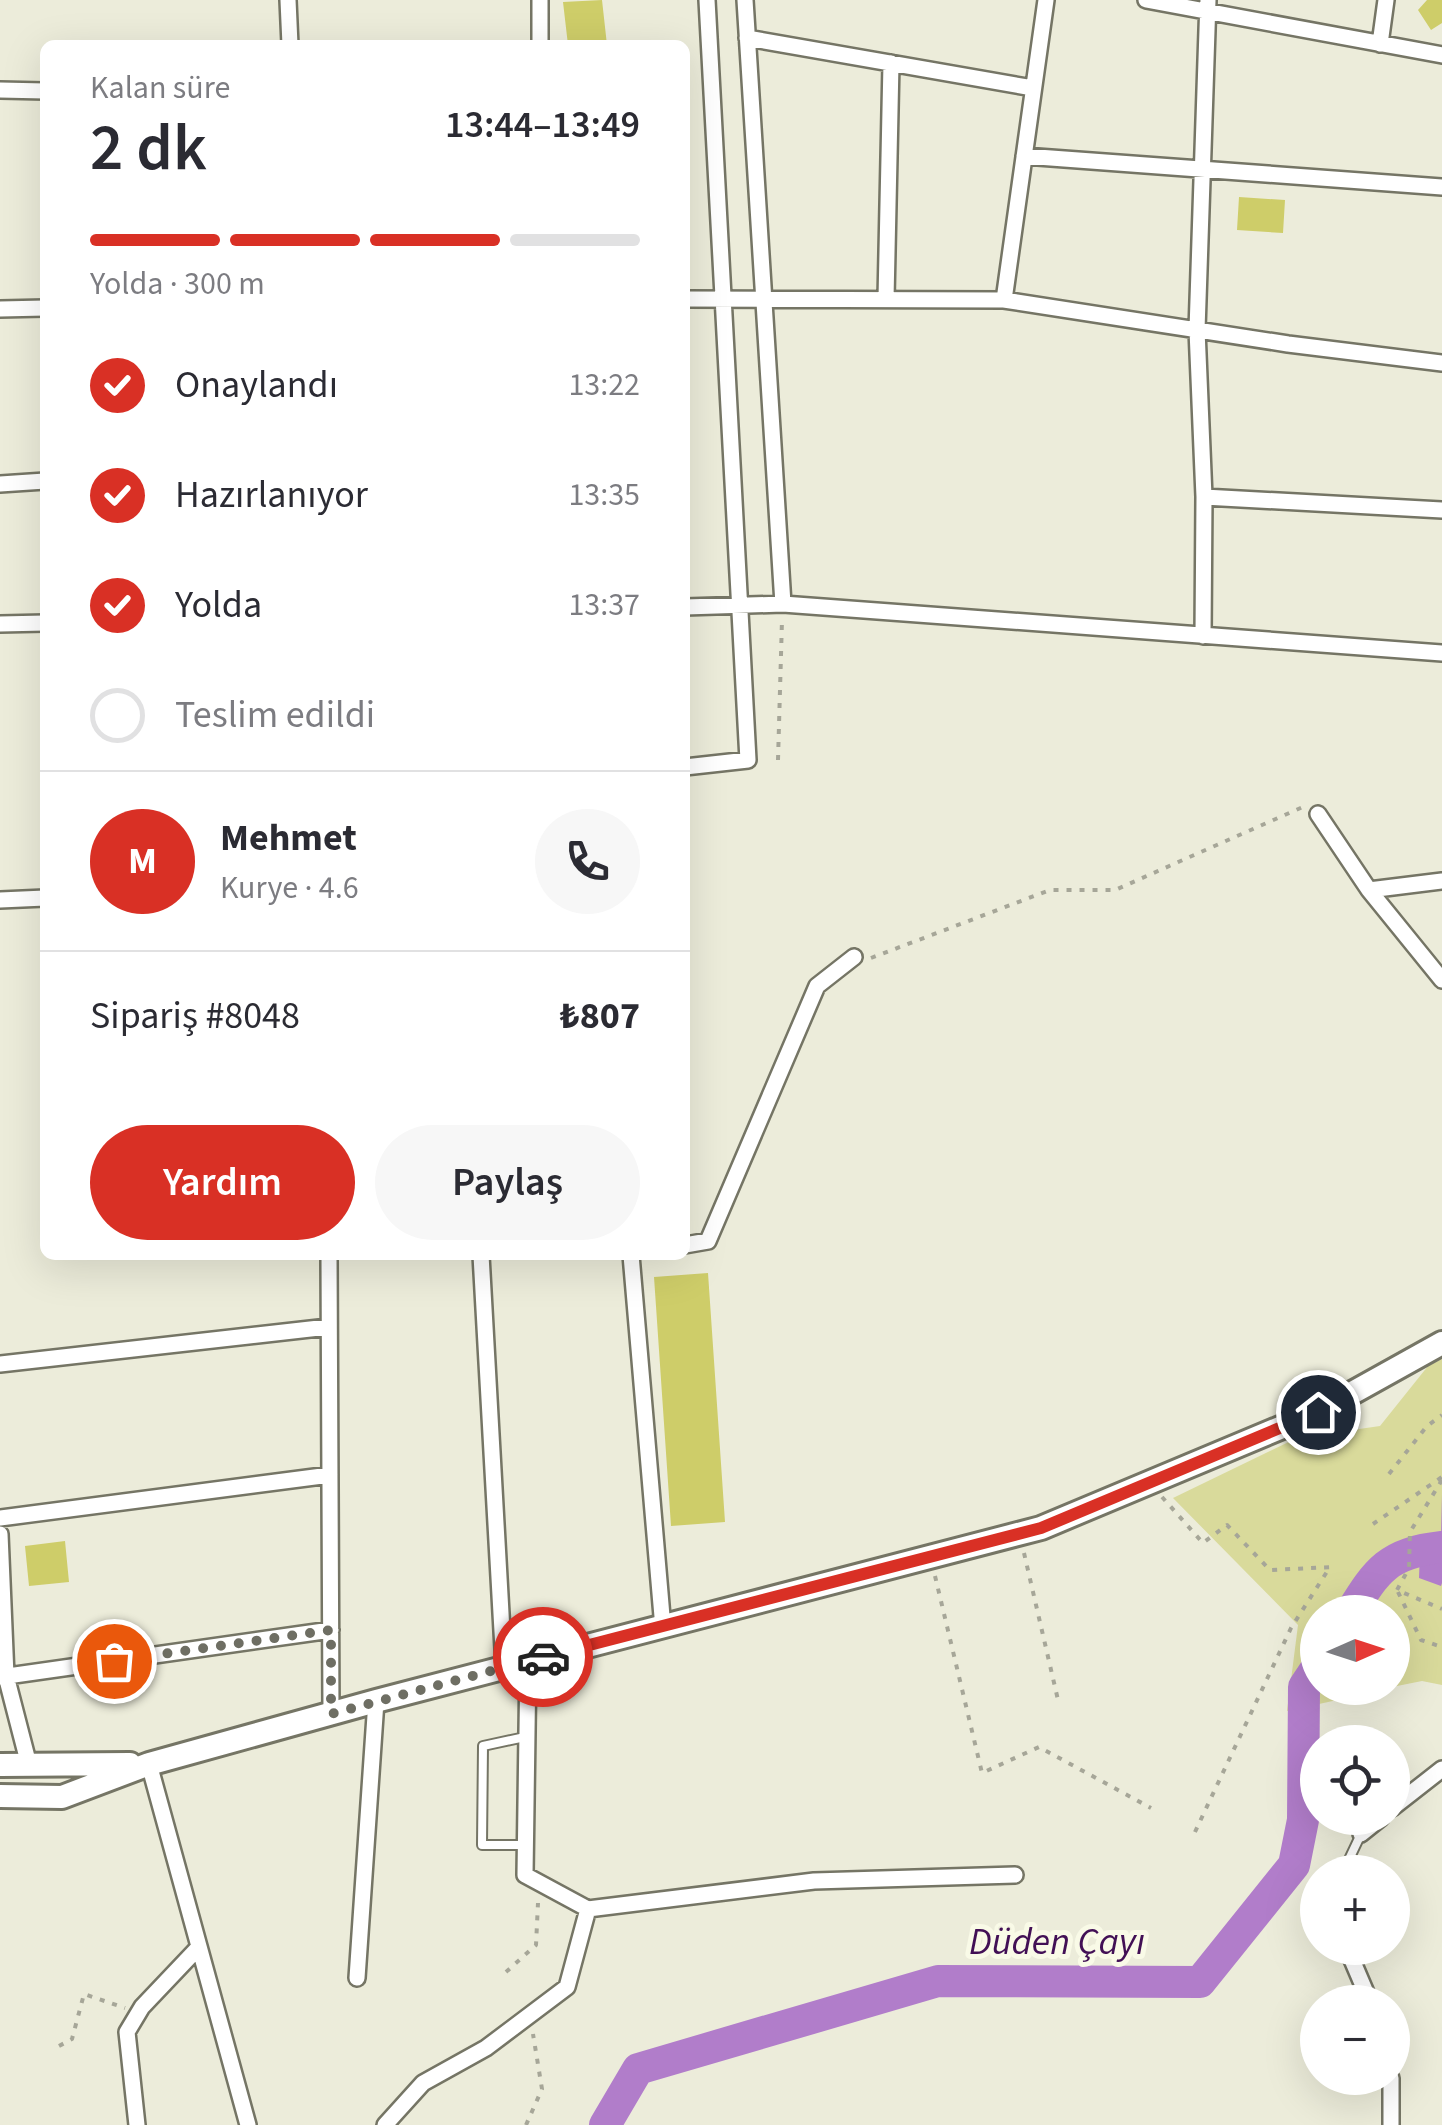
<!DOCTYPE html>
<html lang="tr">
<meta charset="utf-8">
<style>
:root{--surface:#fff;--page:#f7f7f7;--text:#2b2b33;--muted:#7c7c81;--line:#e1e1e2;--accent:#d93025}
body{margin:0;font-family:"Source Sans 3",sans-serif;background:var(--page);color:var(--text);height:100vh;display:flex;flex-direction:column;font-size:38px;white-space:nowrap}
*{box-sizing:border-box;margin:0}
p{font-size:32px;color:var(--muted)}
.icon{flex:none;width:55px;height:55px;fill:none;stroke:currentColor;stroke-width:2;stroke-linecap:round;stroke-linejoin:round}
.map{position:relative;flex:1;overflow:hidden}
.sheet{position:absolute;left:40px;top:40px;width:650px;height:1220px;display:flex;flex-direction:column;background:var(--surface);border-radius:15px;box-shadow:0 10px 40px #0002}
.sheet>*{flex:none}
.needle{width:65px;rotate:87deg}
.buttons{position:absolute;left:1300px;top:1595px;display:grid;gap:20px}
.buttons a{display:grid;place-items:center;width:110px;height:110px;border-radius:50%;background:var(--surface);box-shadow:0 10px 40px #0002;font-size:50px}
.pin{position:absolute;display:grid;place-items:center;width:85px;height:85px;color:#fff;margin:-42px;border:5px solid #fff;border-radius:50%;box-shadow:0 2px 10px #0007}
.courier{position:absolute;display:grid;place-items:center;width:100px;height:100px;margin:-50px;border:8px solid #d93025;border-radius:50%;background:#fff;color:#222;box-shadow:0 2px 12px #0007}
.summary em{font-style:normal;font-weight:600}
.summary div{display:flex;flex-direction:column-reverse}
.summary{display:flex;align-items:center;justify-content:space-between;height:170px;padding:0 50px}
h1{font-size:65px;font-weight:600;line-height:75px}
.bar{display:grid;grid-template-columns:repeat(4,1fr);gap:15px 10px;align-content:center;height:120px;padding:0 50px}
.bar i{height:12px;border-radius:8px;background:var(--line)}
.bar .on{background:var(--accent)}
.bar p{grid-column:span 4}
.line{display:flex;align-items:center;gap:25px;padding:0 50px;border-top:2px solid var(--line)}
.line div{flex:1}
.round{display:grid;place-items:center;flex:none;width:105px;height:105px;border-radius:52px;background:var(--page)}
ol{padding:0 50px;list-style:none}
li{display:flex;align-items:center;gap:30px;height:110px}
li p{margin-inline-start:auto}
li .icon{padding:10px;border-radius:50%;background:var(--accent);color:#fff;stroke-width:4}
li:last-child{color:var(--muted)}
li i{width:55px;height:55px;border:5px solid var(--line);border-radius:50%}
.action{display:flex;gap:20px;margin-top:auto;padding:20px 50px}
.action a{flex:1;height:115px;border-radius:60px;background:var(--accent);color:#fff;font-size:40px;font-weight:600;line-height:115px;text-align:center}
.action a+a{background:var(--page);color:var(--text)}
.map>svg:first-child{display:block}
.green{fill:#d9da9b}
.water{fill:#b17dca}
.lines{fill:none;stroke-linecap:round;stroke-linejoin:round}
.river{stroke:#b17dca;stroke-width:32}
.building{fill:#cecd69}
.lane-casing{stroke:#757565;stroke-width:12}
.street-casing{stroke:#757565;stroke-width:20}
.secondary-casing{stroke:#757565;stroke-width:28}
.path{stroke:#a6a698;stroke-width:4;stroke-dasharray:5 8;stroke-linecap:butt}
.lane{stroke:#fff;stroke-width:8}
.street{stroke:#fff;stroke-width:15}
.secondary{stroke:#fff;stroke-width:22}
.done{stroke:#6e6e63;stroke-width:10;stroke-dasharray:0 18}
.route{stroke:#d93025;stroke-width:12}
.labels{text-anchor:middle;stroke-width:10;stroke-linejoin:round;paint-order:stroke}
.water-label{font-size:38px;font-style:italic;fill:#421055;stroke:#f9fae7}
</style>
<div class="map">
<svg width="1442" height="2125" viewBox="0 0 1442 2125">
<rect width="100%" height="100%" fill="#ececda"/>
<path class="green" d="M1442 1359V1685L1422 1681 1392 1687V1612H1318V1688H1392L1287 1711 1298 1625 1173 1498 1297 1438 1380 1426 1428 1366Z"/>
<path class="water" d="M1442 1495V1583L1441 1586 1419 1578 1420 1550 1441 1537Z"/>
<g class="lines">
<path class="river" d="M1351 1612C1377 1570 1388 1553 1442 1547
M605 2125 638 2069 938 1981 1200 1982 1294 1865 1303 1820 1304 1687 1318 1666"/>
</g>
<path class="building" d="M602 0 607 45H568L563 2Z
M1427 0H1442V23L1431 30 1418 10Z
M1239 197 1285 200 1283 233 1237 230Z
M708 1273 725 1522 671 1526 654 1277Z
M65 1541 69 1582 29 1586 25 1546Z"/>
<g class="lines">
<defs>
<path id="lane" d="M524 1845H482L483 1746 525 1737
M1343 1872 1361 1834"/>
<path id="street" d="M288 0 290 45
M540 0V45
M745 0 783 604
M1146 0 1442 55
M747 38 1033 88
M1380 44 1386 0
M0 90 45 91
M1024 156 1442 187
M685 299 1004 300 1288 344 1442 363
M886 299 891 63
M1004 300 1046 0
M0 309 45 308
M0 484 45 481
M1204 497 1442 510
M685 607 783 604 1442 653
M0 624 45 623
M1203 636 1204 497 1197 330 1208 0
M685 767 748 760 707 0
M1318 814 1369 890 1442 980
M1369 890 1442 881
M0 900 45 898
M685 1245 708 1241 817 986 854 957
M329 1255 331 1713
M481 1255 504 1667
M631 1255 663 1628
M0 1364 328 1327
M0 1518 330 1475
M0 1534 6 1676 29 1765
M0 1677 331 1630
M149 1764 248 2125
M1392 1808 1442 1769
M1361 1834 1381 1818
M588 1909 814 1881 1015 1875
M1347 1948 1370 2002
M357 1978 376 1701
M137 2125 127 2032 142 2007 198 1948
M385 2125 423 2083 486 2048 567 1987 588 1909 525 1875 528 1660
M1391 2125V2078"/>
<path id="secondary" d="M0 1765 130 1764
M0 1796 62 1797 149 1764 376 1701 1041 1528 1318 1412 1442 1343"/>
</defs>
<use href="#lane" class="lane-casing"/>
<use href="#street" class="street-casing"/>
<use href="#secondary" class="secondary-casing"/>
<path class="path" d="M778 760 782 620
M871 958 1050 890H1115L1305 806
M1389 1474 1427 1426 1442 1415
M1442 1480 1410 1532 1409 1568 1397 1590 1442 1609
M1162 1497 1203 1543 1227 1525 1270 1570 1335 1567
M1373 1524 1442 1477
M1024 1553 1058 1700
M935 1576 982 1773 1039 1747 1151 1808
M1398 1592 1421 1640 1442 1647
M1195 1832 1291 1628 1330 1567
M506 1972 536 1945 538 1903
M59 2046 72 2039 84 1994 125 2008
M526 2125 542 2089 533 2034"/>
<use href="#lane" class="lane"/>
<use href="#street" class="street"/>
<use href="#secondary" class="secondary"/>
</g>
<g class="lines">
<path class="done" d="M114 1661 331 1630V1714L543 1657"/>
<path class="route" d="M543 1657 1041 1528 1318 1412"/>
</g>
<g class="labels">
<g class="water-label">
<text x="1057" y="1954">Düden Çayı</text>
</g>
</g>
</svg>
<div class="buttons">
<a><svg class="needle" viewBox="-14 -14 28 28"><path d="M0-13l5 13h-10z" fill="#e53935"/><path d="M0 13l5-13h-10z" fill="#7c7c81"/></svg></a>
<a><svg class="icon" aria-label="locate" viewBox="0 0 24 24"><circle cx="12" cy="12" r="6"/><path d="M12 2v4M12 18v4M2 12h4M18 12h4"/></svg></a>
<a>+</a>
<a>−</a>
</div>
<div class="pin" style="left:114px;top:1661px;background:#ea580c"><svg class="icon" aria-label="bag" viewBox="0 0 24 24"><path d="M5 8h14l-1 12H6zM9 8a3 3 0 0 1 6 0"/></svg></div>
<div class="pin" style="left:1318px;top:1412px;background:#1f2937"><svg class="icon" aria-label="home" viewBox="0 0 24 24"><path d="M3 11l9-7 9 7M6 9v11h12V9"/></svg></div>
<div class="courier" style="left:543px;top:1657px"><svg class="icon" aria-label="car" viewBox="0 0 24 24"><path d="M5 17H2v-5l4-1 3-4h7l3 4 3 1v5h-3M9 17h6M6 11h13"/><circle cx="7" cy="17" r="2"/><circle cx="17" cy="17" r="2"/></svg></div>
<section class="sheet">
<div class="summary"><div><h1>2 dk</h1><p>Kalan süre</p></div><em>13:44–13:49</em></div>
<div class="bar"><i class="on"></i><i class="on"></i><i class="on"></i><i></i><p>Yolda · 300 m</p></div>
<ol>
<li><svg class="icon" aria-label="check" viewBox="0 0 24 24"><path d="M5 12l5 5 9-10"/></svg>Onaylandı<p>13:22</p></li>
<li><svg class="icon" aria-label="check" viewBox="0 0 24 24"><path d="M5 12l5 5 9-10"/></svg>Hazırlanıyor<p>13:35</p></li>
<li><svg class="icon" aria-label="check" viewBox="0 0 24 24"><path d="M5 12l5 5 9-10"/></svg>Yolda<p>13:37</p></li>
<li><i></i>Teslim edildi</li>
</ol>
<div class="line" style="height:180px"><b class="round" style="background:var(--accent);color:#fff">M</b><div><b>Mehmet</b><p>Kurye · 4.6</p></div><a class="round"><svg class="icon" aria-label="phone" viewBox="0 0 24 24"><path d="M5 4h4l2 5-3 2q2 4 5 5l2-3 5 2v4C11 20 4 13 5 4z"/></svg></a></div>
<div class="line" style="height:130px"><div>Sipariş #8048</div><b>₺807</b></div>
<div class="action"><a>Yardım</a><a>Paylaş</a></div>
</section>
</div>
